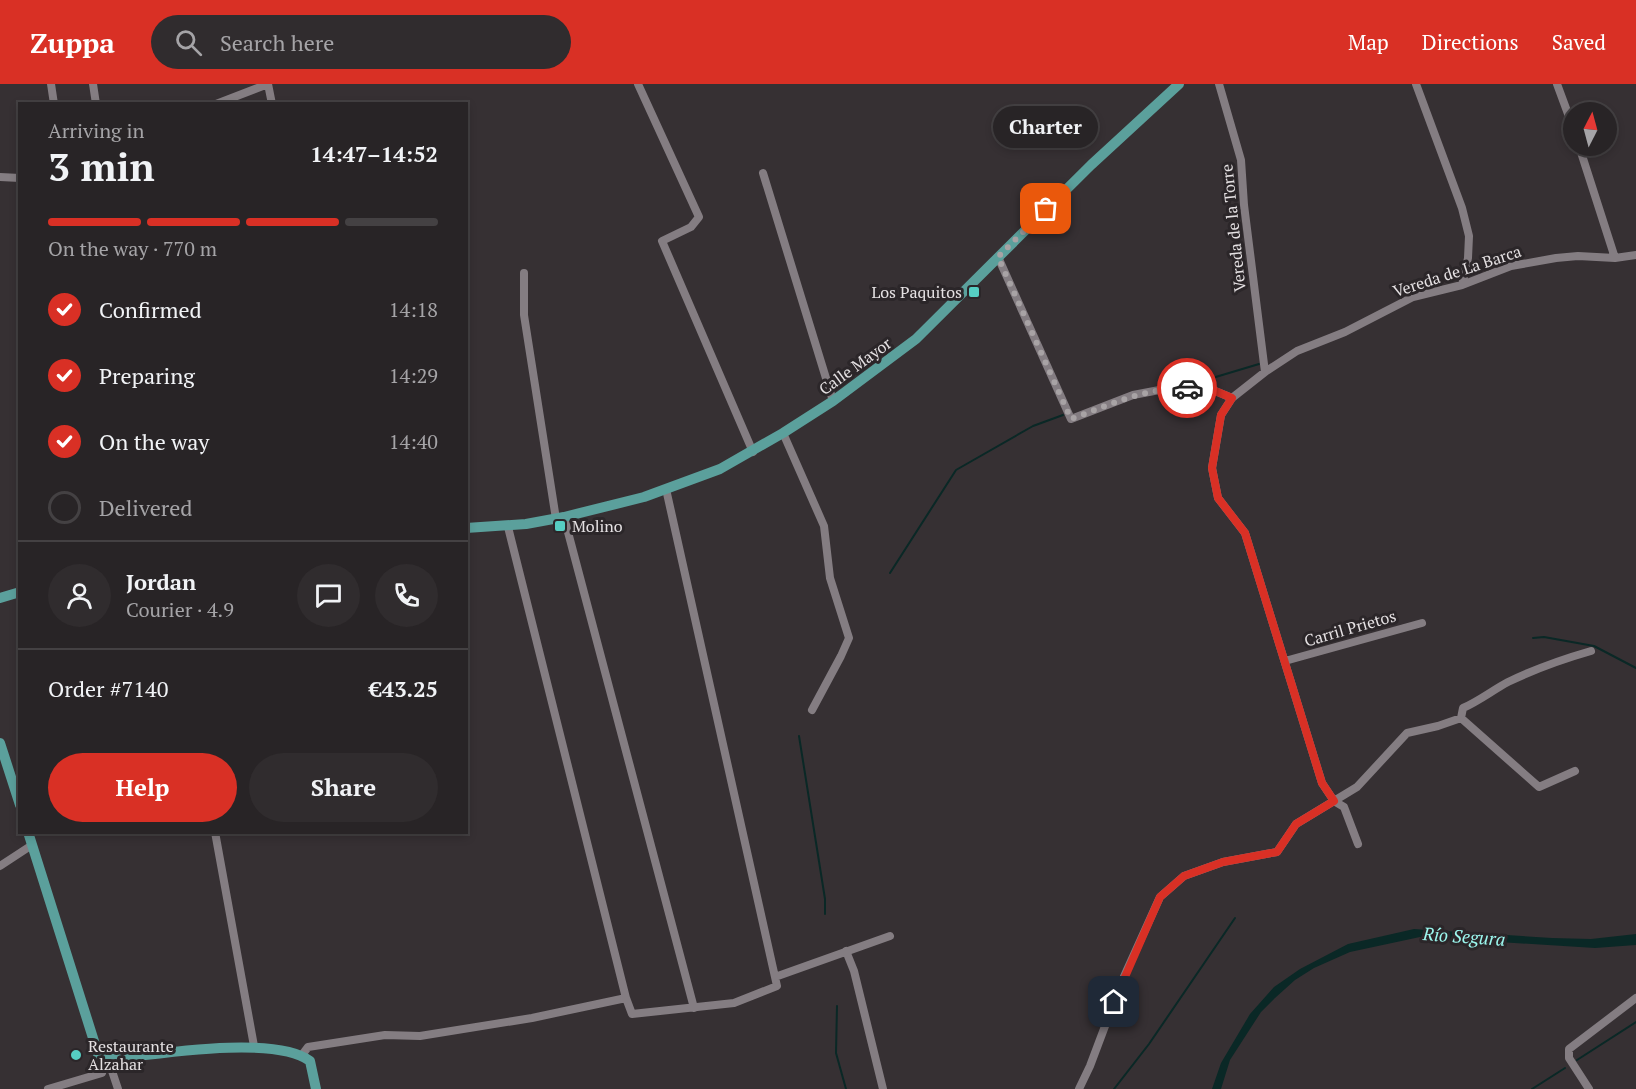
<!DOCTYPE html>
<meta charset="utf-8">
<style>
:root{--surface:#282426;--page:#302c2e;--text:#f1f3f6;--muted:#a5a4a7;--line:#444143;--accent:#d93025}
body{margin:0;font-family:"PT Serif",serif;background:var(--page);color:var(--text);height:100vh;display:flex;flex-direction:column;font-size:22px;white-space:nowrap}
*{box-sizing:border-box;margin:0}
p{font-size:20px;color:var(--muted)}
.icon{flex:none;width:33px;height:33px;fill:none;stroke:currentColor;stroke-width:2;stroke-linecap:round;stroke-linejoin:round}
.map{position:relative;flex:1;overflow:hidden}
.details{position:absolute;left:18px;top:18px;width:450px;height:732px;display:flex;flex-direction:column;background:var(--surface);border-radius:0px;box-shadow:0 3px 9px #0003,0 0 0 2px var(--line)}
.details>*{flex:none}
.needle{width:39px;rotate:6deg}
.controls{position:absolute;left:1563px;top:18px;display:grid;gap:12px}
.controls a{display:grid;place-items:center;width:54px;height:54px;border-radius:50%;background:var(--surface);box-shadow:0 3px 9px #0003,0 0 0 2px var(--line);font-size:30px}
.pin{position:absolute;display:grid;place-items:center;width:51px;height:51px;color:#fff;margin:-26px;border-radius:12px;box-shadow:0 3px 9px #0006}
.courier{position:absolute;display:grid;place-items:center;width:60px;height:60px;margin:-30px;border:4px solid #d93025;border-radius:50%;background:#fff;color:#222;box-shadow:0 2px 8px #0007}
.bubble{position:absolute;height:42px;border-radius:21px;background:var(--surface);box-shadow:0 3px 9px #0003,0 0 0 2px var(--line);font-size:20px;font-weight:800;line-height:42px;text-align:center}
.overview em{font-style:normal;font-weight:800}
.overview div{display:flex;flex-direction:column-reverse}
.overview{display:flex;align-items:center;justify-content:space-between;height:102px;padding:0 30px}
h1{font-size:39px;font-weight:800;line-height:45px}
.bar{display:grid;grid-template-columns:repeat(4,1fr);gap:9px 6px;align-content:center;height:72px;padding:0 30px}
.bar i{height:8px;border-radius:4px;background:var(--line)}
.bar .on{background:var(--accent)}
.bar p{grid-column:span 4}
.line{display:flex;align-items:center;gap:15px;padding:0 30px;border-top:2px solid var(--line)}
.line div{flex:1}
.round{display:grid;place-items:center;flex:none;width:63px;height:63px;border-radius:32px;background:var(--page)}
ol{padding:0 30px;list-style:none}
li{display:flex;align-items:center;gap:18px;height:66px}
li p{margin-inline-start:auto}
li .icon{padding:6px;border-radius:50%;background:var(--accent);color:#fff;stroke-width:4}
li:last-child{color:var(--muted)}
li i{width:33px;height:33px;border:3px solid var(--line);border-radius:50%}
.cta{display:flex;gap:12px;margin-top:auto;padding:12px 30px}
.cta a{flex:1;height:69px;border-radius:36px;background:var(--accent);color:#fff;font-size:24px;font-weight:800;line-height:69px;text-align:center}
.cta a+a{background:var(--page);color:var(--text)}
header{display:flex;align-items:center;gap:36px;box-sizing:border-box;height:84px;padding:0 30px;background:var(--accent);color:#fff}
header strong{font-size:28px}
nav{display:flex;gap:33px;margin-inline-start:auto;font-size:21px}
.search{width:420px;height:54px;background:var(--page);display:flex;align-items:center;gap:15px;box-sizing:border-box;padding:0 21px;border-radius:33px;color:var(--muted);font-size:22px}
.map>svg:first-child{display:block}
.water{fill:#0a2826}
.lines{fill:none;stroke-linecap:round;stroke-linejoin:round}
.stream{stroke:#0a2826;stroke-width:2}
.minor{stroke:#847d82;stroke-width:8}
.major{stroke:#5ba09c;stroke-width:10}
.done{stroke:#a8a3a5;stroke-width:6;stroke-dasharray:0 10.8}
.route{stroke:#d93025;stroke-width:8}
.poi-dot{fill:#56cec3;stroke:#2b2629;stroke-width:2}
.labels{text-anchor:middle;stroke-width:6;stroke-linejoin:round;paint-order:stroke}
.street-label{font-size:16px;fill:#e5e1e3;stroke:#2b2629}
.poi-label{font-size:16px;fill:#e5e1e3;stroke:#2b2629;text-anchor:start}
.water-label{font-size:18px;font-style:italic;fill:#9cf8ef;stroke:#2b2629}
</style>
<header>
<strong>Zuppa</strong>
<div class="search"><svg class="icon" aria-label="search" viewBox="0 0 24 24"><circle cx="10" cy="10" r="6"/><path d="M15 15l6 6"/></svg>Search here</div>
<nav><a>Map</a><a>Directions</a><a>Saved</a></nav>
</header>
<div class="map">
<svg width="1636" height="1005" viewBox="0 0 1636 1005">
<rect width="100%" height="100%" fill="#363033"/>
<path class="water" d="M1414 845 1552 854 1591 855 1636 850V861L1595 864 1420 853 1350 868 1314 884 1295 896 1275 914 1261 928 1230 976 1221 1005H1212L1221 979 1250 930 1274 903 1300 885 1348 860Z"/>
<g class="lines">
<path class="stream" d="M1209 295 1259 280
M890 489 956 386 1033 342 1063 331
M1533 554 1544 553 1594 562 1636 584
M799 652 825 815V830
M837 922 836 969 846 1005
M1577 976 1636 938
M1114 1005 1149 960 1235 834
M1532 1005 1565 984"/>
<path class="minor" d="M51 0 54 20
M93 0 96 20
M268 0 272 20
M638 0 699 133 691 143 662 157 753 368
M1219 0 1241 76 1244 121 1265 288
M1416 0 1462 124 1469 152 1468 174 1462 201
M1557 0 1574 46
M216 20 268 0
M1579 62 1615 174
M763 89 833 317
M0 93 20 94
M998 173 1071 335 1133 311 1170 304H1208L1232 314
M524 189V231L556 435
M783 349 824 442 830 494 849 554 841 572 812 626
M564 433 694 924
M508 443 626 914
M1285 577 1422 539
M1461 634 1463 624C1479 617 1493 606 1508 598 1535 585 1563 575 1591 567
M215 748 254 962
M1358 760 1344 723 1334 717 1322 699 1245 449 1218 414 1212 384 1221 331 1232 314 1265 288 1297 267 1345 248 1413 213 1462 201 1511 182 1556 174 1578 172 1615 174 1636 171
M0 782 32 761
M846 867 854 887 883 1005
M775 893 890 852
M302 971 308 963 385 951 420 952 532 934 626 914 632 930 734 919 777 902 666 405
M48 1005 102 989 105 976 112 987 118 1005
M1079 1005 1090 982 1122 897 1160 813 1184 792 1223 778 1277 768 1296 740 1357 703 1407 649 1438 642 1461 634 1539 703 1575 687
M1589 1005 1569 974V965L1636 914"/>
<path class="major" d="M466 444 526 440 564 433 644 413 720 385 783 349 833 317 916 255 1091 81 1179 0
M0 514 20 508
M0 659 20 721
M28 748 99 973 105 976C151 971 274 950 310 977L316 1005"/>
</g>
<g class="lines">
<path class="done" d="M1046 125 998 173 1071 335C1109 321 1145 304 1187 304"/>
<path class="route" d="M1114 918 1160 813 1184 792 1223 778 1277 768 1296 740 1334 717 1322 699 1245 449 1218 414 1212 384 1221 331 1232 314 1208 304H1187"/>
</g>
<g class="poi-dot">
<rect x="968" y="202" width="12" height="12" rx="3"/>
<rect x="554" y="436" width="12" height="12" rx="3"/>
<circle cx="76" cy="971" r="6"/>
</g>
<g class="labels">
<g class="street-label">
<text transform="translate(1233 144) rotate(-96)" y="6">Vereda de la Torre</text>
<text transform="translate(1457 187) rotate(-18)" y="6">Vereda de La Barca</text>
<text transform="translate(855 282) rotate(-36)" y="6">Calle Mayor</text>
<text transform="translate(1350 544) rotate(-16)" y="6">Carril Prietos</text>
</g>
<g class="poi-label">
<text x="962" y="214" text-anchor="end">Los Paquitos</text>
<text x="572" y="448">Molino</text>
<text x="88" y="968">Restaurante<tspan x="88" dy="18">Alzahar</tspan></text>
</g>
<g class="water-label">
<text transform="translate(1464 853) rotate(4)" y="6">Río Segura</text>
</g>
</g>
</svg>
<div class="controls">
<a><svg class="needle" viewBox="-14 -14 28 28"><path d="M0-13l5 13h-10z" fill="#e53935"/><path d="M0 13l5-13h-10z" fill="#a5a4a7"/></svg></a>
</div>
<div class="pin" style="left:1046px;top:125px;background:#ea580c"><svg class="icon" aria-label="bag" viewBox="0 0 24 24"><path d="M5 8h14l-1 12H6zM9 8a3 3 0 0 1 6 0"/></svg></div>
<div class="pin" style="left:1114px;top:918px;background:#1f2937"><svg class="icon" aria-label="home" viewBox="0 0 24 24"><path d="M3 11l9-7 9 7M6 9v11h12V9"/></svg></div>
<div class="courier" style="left:1187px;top:304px"><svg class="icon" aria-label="car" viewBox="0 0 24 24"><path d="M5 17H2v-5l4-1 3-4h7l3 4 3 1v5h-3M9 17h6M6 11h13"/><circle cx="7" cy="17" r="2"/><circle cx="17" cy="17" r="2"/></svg></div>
<div class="bubble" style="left:993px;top:22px;width:105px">Charter</div>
<section class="details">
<div class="overview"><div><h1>3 min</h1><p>Arriving in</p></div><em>14:47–14:52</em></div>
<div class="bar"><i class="on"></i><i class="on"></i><i class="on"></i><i></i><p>On the way · 770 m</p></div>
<ol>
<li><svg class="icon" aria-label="check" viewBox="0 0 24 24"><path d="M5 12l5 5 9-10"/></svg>Confirmed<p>14:18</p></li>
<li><svg class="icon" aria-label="check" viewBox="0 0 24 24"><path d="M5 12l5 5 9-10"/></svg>Preparing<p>14:29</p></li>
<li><svg class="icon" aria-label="check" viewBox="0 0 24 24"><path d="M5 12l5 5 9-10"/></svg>On the way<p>14:40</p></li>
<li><i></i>Delivered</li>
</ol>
<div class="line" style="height:108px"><a class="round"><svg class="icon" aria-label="person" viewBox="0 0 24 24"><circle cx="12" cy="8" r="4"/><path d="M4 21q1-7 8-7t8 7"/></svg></a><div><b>Jordan</b><p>Courier · 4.9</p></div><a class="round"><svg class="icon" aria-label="chat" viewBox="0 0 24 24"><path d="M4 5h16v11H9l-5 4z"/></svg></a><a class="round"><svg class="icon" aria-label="phone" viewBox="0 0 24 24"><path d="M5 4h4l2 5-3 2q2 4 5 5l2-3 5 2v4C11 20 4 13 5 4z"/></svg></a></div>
<div class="line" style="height:78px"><div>Order #7140</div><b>€43.25</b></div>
<div class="cta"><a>Help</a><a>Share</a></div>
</section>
</div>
